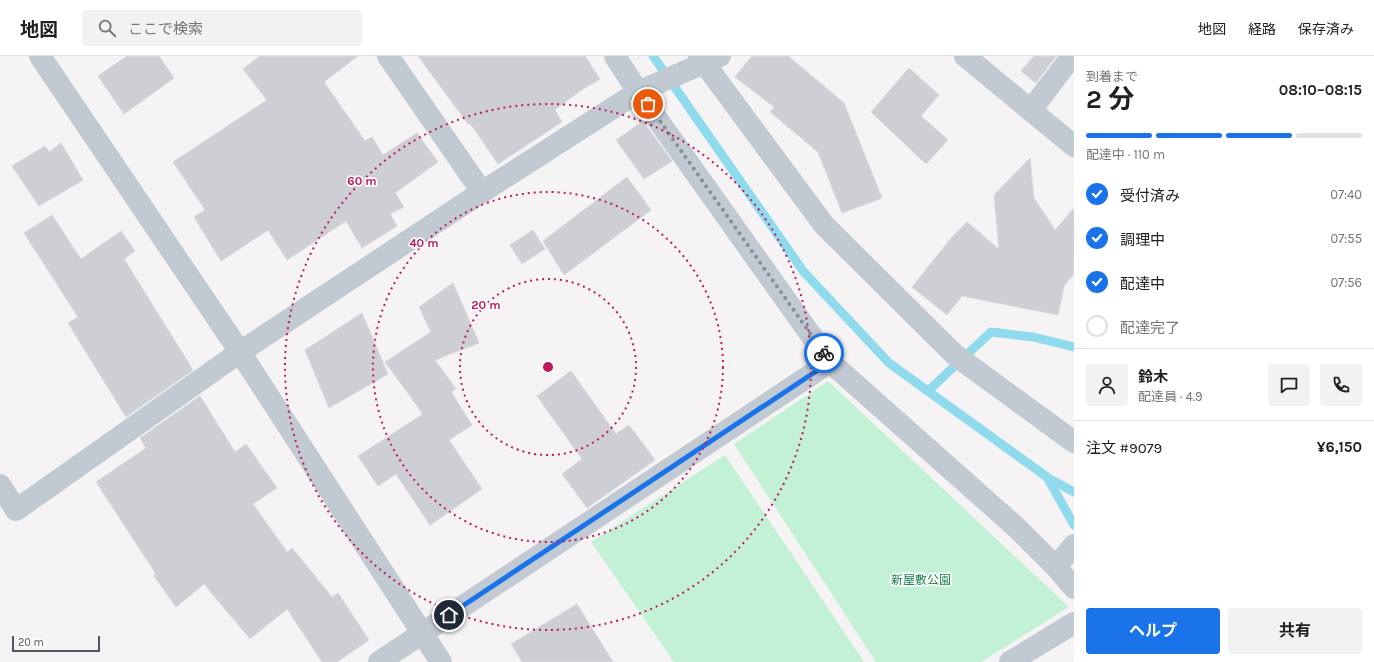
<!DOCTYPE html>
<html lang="ja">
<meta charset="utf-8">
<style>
:root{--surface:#fff;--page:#f2f2f2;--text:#202124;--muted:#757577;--line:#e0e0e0;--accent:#1a73e8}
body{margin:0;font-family:Karla,"Noto Sans JP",sans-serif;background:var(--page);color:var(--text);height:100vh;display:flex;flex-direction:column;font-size:15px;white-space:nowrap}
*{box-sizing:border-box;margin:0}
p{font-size:13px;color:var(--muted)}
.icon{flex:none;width:22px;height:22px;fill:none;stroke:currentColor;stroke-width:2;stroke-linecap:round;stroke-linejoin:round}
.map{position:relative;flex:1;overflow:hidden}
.side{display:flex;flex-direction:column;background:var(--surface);width:300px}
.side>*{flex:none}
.scale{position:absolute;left:12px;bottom:10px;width:88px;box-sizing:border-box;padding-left:4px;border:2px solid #4a5661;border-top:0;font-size:11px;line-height:14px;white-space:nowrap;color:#4a5661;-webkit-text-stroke:3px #fff;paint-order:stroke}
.pin{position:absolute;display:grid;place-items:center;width:34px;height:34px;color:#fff;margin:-17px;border:2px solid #fff;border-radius:50%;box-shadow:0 1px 4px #0007}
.courier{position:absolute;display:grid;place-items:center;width:40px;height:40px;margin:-20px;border:3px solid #1a73e8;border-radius:50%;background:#fff;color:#222;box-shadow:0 1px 5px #0007}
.summary em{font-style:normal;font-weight:700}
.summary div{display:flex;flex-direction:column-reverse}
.summary{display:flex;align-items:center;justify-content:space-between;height:68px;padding:0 12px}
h1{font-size:26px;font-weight:700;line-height:30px}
.bar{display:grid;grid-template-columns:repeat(4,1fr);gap:6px 4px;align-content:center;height:48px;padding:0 12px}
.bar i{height:5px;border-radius:3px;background:var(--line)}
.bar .active{background:var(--accent)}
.bar p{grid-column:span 4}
.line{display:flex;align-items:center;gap:10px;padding:0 12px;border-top:1px solid var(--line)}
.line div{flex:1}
.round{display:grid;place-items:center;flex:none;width:42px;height:42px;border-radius:4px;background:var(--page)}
ol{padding:0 12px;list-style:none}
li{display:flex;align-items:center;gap:12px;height:44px}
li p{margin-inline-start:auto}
li .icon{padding:4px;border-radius:50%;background:var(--accent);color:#fff;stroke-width:4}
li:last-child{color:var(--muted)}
li i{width:22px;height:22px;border:2px solid var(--line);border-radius:50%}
.action{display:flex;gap:8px;margin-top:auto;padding:8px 12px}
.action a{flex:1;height:46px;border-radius:4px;background:var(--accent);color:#fff;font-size:16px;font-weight:700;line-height:46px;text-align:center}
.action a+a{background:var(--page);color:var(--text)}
header{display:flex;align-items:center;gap:24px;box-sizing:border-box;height:56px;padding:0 20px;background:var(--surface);border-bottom:1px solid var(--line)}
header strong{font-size:19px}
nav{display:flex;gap:22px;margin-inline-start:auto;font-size:14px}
.search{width:280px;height:36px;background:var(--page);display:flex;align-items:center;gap:10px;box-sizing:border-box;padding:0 14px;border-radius:4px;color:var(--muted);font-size:15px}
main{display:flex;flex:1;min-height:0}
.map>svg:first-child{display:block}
.green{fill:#c3f1d5}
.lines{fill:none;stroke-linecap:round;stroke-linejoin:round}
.stream{stroke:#90daee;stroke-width:9}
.building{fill:#cdcfd5;stroke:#d7d9de}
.minor{stroke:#c1cad2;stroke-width:22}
.done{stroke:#868d94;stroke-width:4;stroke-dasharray:0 7.2}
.route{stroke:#1a73e8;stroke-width:5}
.ring{fill:none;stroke:#c2185b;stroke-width:2;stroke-dasharray:2 4}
.labels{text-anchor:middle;stroke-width:3.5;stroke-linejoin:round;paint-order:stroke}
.park-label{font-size:12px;fill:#17864f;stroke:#fff}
.centre{fill:#c2185b;stroke:#fff;stroke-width:2}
.ring-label{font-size:12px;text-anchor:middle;font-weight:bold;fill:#c2185b;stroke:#fff;stroke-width:3.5;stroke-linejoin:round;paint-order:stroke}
</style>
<header>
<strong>地図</strong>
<div class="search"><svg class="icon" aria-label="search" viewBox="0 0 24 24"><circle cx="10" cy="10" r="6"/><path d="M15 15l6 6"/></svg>ここで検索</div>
<nav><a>地図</a><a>経路</a><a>保存済み</a></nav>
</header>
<main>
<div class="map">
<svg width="1074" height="606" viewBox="0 0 1074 606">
<rect width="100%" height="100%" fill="#f5f3f3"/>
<path class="green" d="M828 325 1069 551 981 606H876L734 388Z
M725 399 864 606H674L591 486Z"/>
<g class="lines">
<path class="stream" d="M653 0 803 215 889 307 1047 421 1074 469
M928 335 991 276 1033 281 1074 291
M1048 422 1074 436"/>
</g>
<path class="building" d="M127 0H159L174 22 124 58 98 20Z
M260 0H358L324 26 365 85 372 81 383 99 417 77 438 106 395 137 404 151 390 158 397 170 362 192 346 165 287 204 268 174 221 205 194 161 205 154 173 106 267 44 243 13Z
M418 0H585L600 23 580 35 555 54 562 66 498 108 470 67 468 68Z
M752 0H788L844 47 882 142 842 157 818 96 770 56 774 51 735 21Z
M1034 0H1056L1036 27 1021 15Z
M909 12 939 39 921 60 948 84 926 108 871 56Z
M643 65 672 105 644 123 616 84Z
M61 87 83 124 39 150 12 110 45 90 49 96Z
M1030 102 1034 142 1055 174 1074 152V218L1064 230 1058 259 962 240 947 259 912 231 952 181 967 166 999 193 994 139Z
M627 121 651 154 564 219 543 185Z
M52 159 81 203 121 175 135 195 124 203 193 314 126 361 68 267 78 261 24 177Z
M533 174 545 193 522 208 510 189Z
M453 227 479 287 435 304 456 333 451 336 472 369 449 384 482 433 430 469 396 418 378 430 358 400 423 358 385 306 431 276 419 251Z
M362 257 388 318 329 352 305 294Z
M571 315 616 378 629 369 655 404 587 452 562 418 582 403 537 340Z
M200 340 235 396 246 388 277 432 253 448 287 496 292 492 332 541 338 537 369 584 337 606H322L287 553 250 583 204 528 176 551 154 520 156 518 96 426 146 392 140 382Z
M577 548 613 606H522L511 588Z"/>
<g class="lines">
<path class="minor" d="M40 0 240 296 441 606
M388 0 482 136
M615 0 638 36 830 306 1017 472 1056 511 1074 532
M699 0 824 169 955 299 1074 386
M965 0 1074 90
M1031 54 1072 0
M0 429 16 454 240 296 482 136 638 36 720 0
M1056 511 1074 489
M379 606 830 306
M1010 606 1074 567"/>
</g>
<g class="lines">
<path class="done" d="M648 48 824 297"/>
<path class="route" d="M449 559 830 306 824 297"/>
</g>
<g class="ring">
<circle cx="548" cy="311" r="88"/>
<circle cx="548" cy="311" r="175"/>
<circle cx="548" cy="311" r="263"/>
</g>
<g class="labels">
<g class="park-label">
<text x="921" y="528">新屋敷公園</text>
</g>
</g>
<circle cx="548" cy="311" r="6" class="centre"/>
<g class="ring-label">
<text x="362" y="129">60 m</text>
<text x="424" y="191">40 m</text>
<text x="486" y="253">20 m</text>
</g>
</svg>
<div class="scale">20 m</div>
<div class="pin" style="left:648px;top:48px;background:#ea580c"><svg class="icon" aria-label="bag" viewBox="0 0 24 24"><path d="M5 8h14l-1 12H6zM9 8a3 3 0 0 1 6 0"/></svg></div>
<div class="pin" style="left:449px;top:559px;background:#1f2937"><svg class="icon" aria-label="home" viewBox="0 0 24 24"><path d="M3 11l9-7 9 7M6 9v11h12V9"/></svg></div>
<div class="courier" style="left:824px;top:297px"><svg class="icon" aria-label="bike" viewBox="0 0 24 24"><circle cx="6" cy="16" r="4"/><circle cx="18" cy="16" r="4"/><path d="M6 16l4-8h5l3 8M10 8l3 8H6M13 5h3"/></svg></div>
</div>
<section class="side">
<div class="summary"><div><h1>2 分</h1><p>到着まで</p></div><em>08:10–08:15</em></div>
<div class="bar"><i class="active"></i><i class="active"></i><i class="active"></i><i></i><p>配達中 · 110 m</p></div>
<ol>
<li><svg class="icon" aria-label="check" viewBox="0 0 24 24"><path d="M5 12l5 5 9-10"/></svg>受付済み<p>07:40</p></li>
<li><svg class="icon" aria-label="check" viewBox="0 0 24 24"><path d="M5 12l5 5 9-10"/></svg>調理中<p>07:55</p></li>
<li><svg class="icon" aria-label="check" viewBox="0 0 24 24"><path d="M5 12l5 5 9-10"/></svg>配達中<p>07:56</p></li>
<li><i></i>配達完了</li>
</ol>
<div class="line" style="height:72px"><a class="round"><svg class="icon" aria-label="person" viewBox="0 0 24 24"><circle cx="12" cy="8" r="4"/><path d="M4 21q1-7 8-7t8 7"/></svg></a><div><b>鈴木</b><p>配達員 · 4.9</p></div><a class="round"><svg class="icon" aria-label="chat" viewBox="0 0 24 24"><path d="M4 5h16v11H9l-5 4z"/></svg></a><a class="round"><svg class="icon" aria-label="phone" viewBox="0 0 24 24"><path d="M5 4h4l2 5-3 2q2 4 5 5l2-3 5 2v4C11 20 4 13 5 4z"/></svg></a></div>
<div class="line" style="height:52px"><div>注文 #9079</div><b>¥6,150</b></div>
<div class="action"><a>ヘルプ</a><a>共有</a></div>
</section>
</main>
